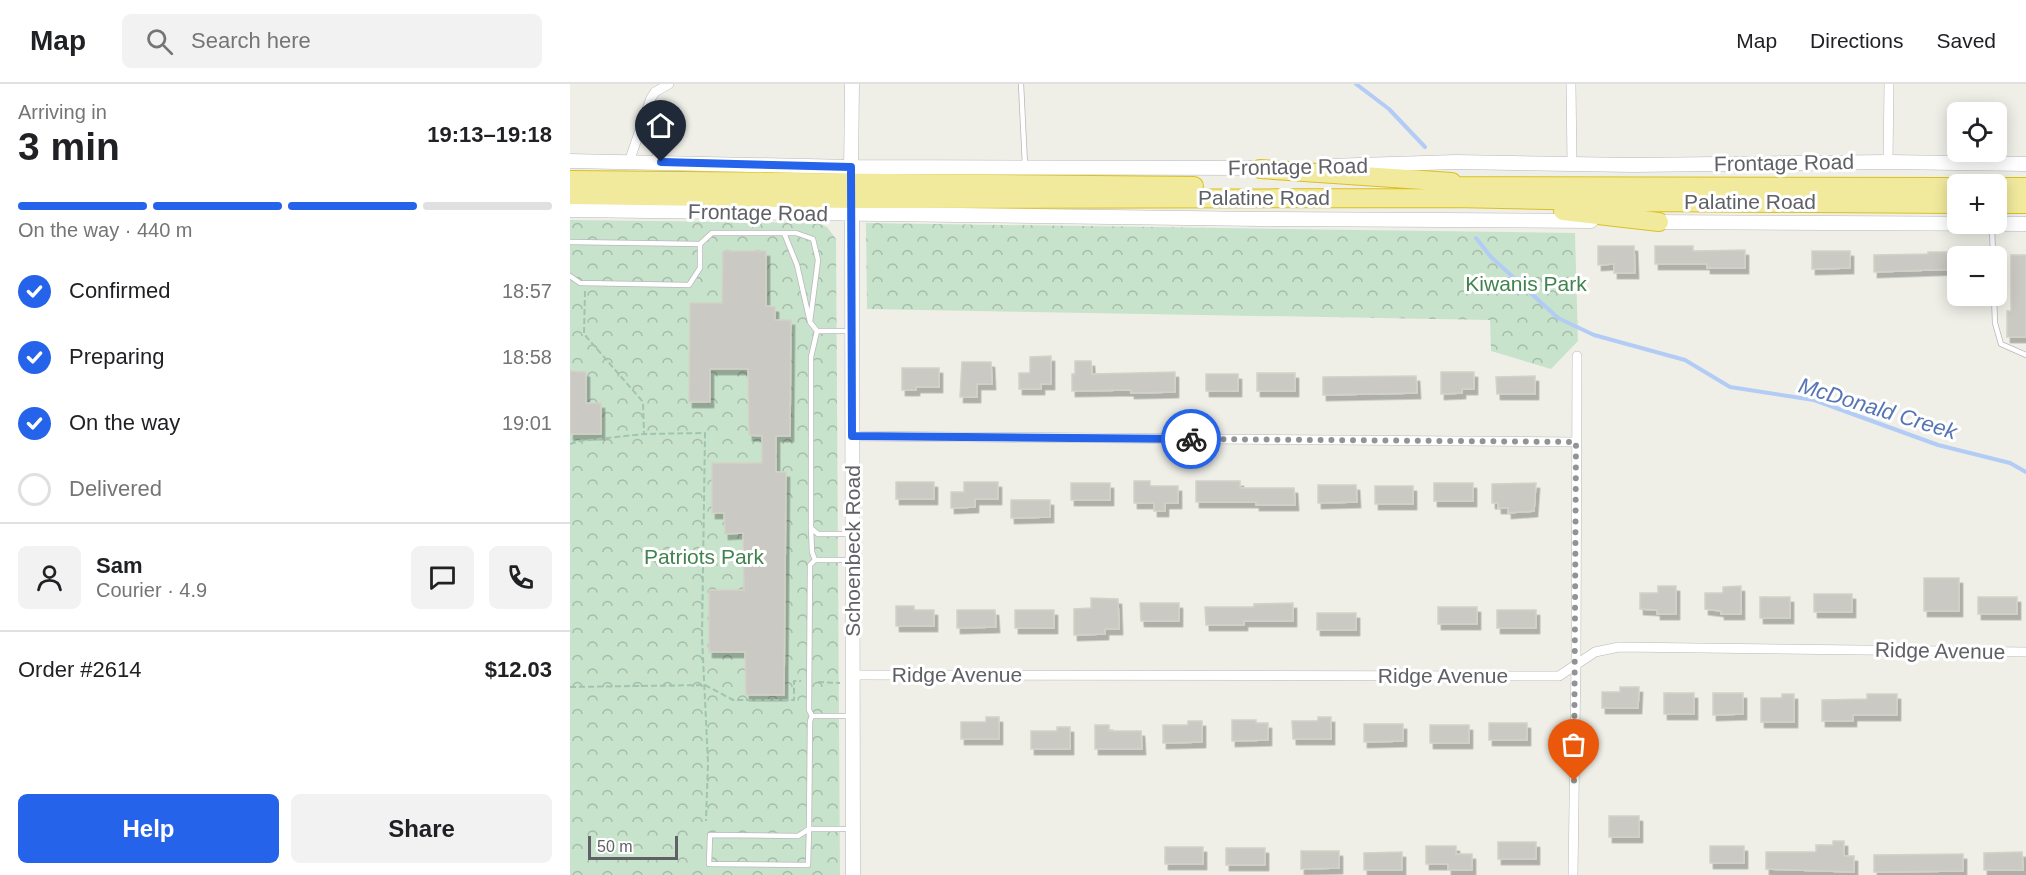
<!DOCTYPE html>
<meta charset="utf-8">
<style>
:root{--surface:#fff;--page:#f2f2f2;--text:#202124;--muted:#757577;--line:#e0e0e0;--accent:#2563eb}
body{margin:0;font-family:Helvetica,sans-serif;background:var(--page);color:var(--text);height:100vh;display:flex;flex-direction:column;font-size:22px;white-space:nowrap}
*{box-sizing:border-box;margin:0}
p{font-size:20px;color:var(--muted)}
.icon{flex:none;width:33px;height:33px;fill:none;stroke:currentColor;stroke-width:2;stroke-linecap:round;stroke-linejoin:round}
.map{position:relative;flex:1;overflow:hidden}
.side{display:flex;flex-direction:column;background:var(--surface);width:570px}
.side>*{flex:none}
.controls{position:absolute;left:1377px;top:18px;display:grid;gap:12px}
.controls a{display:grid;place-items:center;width:60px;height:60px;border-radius:9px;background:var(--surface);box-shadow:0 3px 15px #0003;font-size:30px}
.scale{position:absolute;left:18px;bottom:15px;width:90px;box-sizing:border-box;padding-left:6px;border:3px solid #5f6166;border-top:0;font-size:16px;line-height:21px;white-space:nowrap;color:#5f6166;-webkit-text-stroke:4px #fff;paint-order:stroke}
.pin{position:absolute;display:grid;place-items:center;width:51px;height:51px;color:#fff;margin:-62px -26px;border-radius:50% 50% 50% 0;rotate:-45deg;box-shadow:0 0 6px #0007}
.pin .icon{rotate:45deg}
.courier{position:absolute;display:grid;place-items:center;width:60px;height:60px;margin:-30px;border:4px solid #2563eb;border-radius:50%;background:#fff;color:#222;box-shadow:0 2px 8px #0007}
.head em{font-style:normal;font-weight:800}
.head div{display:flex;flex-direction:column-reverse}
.head{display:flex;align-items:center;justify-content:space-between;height:102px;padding:0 18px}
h1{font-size:39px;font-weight:800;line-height:45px}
.bar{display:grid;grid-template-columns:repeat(4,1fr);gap:9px 6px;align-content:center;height:72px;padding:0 18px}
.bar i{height:8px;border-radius:4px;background:var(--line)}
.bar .active{background:var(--accent)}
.bar p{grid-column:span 4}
.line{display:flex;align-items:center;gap:15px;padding:0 18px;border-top:2px solid var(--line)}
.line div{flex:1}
.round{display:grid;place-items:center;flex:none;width:63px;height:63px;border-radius:9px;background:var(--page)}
ol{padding:0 18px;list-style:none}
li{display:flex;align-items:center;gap:18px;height:66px}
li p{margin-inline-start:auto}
li .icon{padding:6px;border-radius:50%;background:var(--accent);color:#fff;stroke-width:4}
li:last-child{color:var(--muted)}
li i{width:33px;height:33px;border:3px solid var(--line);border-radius:50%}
.action{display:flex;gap:12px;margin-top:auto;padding:12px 18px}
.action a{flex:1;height:69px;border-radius:9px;background:var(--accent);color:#fff;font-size:24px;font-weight:800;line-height:69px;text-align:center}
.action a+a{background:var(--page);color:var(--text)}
header{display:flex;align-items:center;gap:36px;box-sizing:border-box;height:84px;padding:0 30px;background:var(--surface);border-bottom:2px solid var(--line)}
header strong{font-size:28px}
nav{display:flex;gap:33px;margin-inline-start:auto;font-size:21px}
.search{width:420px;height:54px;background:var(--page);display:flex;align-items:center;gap:15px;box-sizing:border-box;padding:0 21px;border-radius:9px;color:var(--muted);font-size:22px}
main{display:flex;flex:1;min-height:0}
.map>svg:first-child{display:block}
.park{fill:url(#park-crowns)}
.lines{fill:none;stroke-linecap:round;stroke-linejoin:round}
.stream{stroke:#b2ccf5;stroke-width:4}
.building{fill:#cbc9c4;stroke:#d3d2c7;stroke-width:1.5;filter:url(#shadow)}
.lane-casing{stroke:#b8b8bc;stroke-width:6}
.street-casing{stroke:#b8b8bc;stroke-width:10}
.secondary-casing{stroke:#b6b8bd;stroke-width:15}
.highway-casing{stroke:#dbc01c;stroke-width:20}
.path{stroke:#a1c4b1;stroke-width:2;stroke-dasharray:6 3;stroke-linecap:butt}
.lane{stroke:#fff;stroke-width:4.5}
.street{stroke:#fff;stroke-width:9}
.secondary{stroke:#fff;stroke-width:14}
.highway{stroke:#f1ea9d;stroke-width:18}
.done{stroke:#919394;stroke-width:6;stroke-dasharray:0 10.8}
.route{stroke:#2563eb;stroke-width:8}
.labels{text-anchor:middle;stroke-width:6;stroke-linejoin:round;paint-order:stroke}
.street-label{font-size:21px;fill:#5f6166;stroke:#fff}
.park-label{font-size:21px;fill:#41834f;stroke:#fff}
.water-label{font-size:22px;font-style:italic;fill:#5775b6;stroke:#fff}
</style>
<header>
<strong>Map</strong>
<div class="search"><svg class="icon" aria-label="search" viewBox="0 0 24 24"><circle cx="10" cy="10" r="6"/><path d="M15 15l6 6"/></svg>Search here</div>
<nav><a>Map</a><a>Directions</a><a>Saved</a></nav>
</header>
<main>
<section class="side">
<div class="head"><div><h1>3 min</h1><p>Arriving in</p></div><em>19:13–19:18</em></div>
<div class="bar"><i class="active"></i><i class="active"></i><i class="active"></i><i></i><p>On the way · 440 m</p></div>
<ol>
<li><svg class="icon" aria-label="check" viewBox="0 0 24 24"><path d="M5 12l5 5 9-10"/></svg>Confirmed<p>18:57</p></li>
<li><svg class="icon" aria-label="check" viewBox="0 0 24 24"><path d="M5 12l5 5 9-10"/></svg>Preparing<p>18:58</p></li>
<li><svg class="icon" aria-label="check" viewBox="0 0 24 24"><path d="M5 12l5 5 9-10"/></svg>On the way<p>19:01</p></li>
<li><i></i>Delivered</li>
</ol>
<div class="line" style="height:108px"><a class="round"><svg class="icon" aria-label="person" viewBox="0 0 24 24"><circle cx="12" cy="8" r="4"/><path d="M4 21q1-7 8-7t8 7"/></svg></a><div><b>Sam</b><p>Courier · 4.9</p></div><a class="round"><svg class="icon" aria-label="chat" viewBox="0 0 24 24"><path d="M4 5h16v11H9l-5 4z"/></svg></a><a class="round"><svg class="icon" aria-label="phone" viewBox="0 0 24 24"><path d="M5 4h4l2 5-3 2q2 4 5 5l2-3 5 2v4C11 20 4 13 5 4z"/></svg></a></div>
<div class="line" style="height:78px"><div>Order #2614</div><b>$12.03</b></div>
<div class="action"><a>Help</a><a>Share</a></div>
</section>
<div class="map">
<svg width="1456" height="791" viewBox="0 0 1456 791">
<defs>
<pattern id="park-crowns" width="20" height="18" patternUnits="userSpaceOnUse" patternTransform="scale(1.5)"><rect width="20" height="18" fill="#c8e3cc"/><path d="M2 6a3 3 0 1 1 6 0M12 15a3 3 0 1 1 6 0" fill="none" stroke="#a6bba9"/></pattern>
<filter id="shadow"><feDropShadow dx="3.5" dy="5.5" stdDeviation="0" flood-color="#0004"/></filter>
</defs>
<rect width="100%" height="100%" fill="#efefe8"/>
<path class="park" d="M0 136 248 139 257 143 266 155 270 791H0Z
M296 139 1005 149 1008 257 981 285 921 267 920 236 297 225Z"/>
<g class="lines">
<path class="stream" d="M786 0 819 25 855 63
M906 154 921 173 988 234 1024 251 1115 276 1160 303 1244 316 1368 361 1440 379 1456 388"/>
</g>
<path class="building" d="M1028 162H1064L1065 189H1044V180L1028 181Z
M1085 162H1123V167L1175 166V184H1137V180H1085Z
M153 167H196V222L205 223V236H221L220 352H206V388H216L214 611H176L175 568H139V506H174L173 449 155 450 154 429H142V379H192V352L179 351 178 285H140V318H119L120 219H152Z
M1242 167H1280V184L1242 185Z
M1358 168H1388V185L1304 188V171L1358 170Z
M1441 171H1456V253H1437V227H1441Z
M481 272V300H471V305H449V289H460V273Z
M505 277H521L522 290 605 288V308L561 309V306L502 307V290H505Z
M392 278H421L422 300H407V313H390Z
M332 284H369V303H346V306H332Z
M0 287 16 288V319H31V350H0Z
M871 288H904V305H892V309L871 310Z
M687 289H725V307H687Z
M636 290H668V307H636Z
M846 292 847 309 753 311V293Z
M965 292V310H927L926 293Z
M564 397H580V402H608V419H595V427H584V419H564Z
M626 397H670V404H724L725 421H686V418H626Z
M326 398H364V415H326Z
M394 398H428V415H405V423L381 424V408H394Z
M501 399H540V416H501Z
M864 399H903V417H864Z
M966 399 964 427 938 429V424H928V419H922V400Z
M748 401H786L787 418 748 419Z
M805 402H843V420H805Z
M441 416H480V433L441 434Z
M1354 494H1389V527H1354Z
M1088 502H1106V530H1087V526L1070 525V509H1088Z
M1171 502V530H1151V527L1135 525V509H1153V503Z
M1244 510H1282V528H1244Z
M1190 513H1220V534H1190Z
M1408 513H1447V530H1408Z
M521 514 548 515 549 545H535V550L504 551V525L521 524Z
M570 519H609V537H571Z
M723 519V537H674V541H636L635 523H684V520Z
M326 522H344V526H364V542H326Z
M868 523H907V540H868Z
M387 526H425L426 543 387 544Z
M445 526H484V544H445Z
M927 526H966V544H927Z
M747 529H786V546H747Z
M1050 603H1069L1068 624H1032V608H1050Z
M1094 609H1124V630H1094Z
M1143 609H1173V630L1143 631Z
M1212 610H1224V638H1191V614H1212Z
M1297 610H1327V631H1283V637H1252V616L1297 615Z
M416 633H429V655H391V638H416Z
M748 633H761V655H723L722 637H748Z
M662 636H686V639H698V656L662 657Z
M618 637H632V658L593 659V641H618Z
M919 639H957V656H919Z
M794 640H833V657L794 658Z
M525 641H539V647H571L572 665H525Z
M860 641H899V659H860Z
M487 643H500V665H461V647H487Z
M1039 732H1069V753H1039Z
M1263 757H1274V772H1284V788L1196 785V768H1246V761H1263Z
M928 758H966V775H928Z
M856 762H886V770H902V786H878V780H856Z
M1140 762H1174V779H1140Z
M595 763H633V780H595Z
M656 764H695V781H656Z
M731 767H769V784L731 785Z
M832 768V786H794V769Z
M1452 768 1453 786H1414V769Z
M1393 770V787L1304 788V771Z"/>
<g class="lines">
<defs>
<path id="lane" d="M451 0 455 81
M1422 143 1423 172
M214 149 227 181 240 238 247 247H281
M0 158 130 160 142 149H226L243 155 248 176 240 238
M0 192 10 199 119 201 130 184V160
M1424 212 1425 239 1431 260 1456 271
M247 247 241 273V444L248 450H279
M241 444 242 468 245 476
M245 476 240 481 239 626 242 632H281
M245 476H281
M242 632 240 637 239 745H280
M239 745 238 781 139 780 140 751 228 752Z"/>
<path id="street" d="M1001 0 1002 80
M76 31 81 55 91 78
M59 78 81 14 85 8 99 0
M1318 78 1319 0
M282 352 1006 358
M283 591 989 592 1025 568 1049 563 1456 568
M1003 791 1006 579 1007 272"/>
<path id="secondary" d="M0 77 281 83 700 84
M758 82 886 78 1063 81 1318 78 1456 80
M281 91 282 0
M282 122 283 791
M0 126 691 135 1021 137
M1079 138 1456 140"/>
<path id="highway" d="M690 85 882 98
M0 96 624 102
M870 102 1388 103
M1426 103H1456
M0 111 282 115 884 114 1070 118 1388 120
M1426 120H1456
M993 127 1089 138"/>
</defs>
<use href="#lane" class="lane-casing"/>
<use href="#street" class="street-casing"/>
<use href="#secondary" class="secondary-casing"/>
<use href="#highway" class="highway-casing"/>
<path class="path" d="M15 207 14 250 73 318 74 350
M0 360 10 357 74 350 135 349 132 553 138 679 136 737
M248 598 270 599
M0 603 135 601 163 616H224V597H231"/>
<use href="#lane" class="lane"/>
<use href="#street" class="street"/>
<use href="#secondary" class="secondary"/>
<use href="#highway" class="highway"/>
</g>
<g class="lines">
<path class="done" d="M621 355 1006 358 1004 697"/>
<path class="route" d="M91 78 281 83 282 352 621 355"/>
</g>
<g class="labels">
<g class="street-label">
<text transform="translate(1214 79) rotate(-1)" y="7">Frontage Road</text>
<text transform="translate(728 83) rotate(-1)" y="7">Frontage Road</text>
<text x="694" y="121">Palatine Road</text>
<text x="1180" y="125">Palatine Road</text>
<text transform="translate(188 129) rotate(1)" y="7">Frontage Road</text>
<text transform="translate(283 467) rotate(-90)" y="7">Schoenbeck Road</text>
<text transform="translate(1370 567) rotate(1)" y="7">Ridge Avenue</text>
<text x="387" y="598">Ridge Avenue</text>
<text x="873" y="599">Ridge Avenue</text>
</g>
<g class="park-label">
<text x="956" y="207">Kiwanis Park</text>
<text x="134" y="480">Patriots Park</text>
</g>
<g class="water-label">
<text transform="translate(1308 324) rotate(17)" y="8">McDonald Creek</text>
</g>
</g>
</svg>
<div class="controls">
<a><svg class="icon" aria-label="locate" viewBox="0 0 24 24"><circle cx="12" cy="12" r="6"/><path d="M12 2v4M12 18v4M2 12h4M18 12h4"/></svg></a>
<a>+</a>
<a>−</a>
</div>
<div class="scale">50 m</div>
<div class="pin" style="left:1004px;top:697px;background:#ea580c"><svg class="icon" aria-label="bag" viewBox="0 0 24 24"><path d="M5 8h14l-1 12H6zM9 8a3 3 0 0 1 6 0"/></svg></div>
<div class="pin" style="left:91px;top:78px;background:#1f2937"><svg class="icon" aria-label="home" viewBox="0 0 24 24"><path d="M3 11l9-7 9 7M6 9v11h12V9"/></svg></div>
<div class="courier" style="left:621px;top:355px"><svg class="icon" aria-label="bike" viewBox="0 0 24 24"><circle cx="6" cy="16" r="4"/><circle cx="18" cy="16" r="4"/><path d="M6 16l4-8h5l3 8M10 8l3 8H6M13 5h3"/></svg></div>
</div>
</main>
